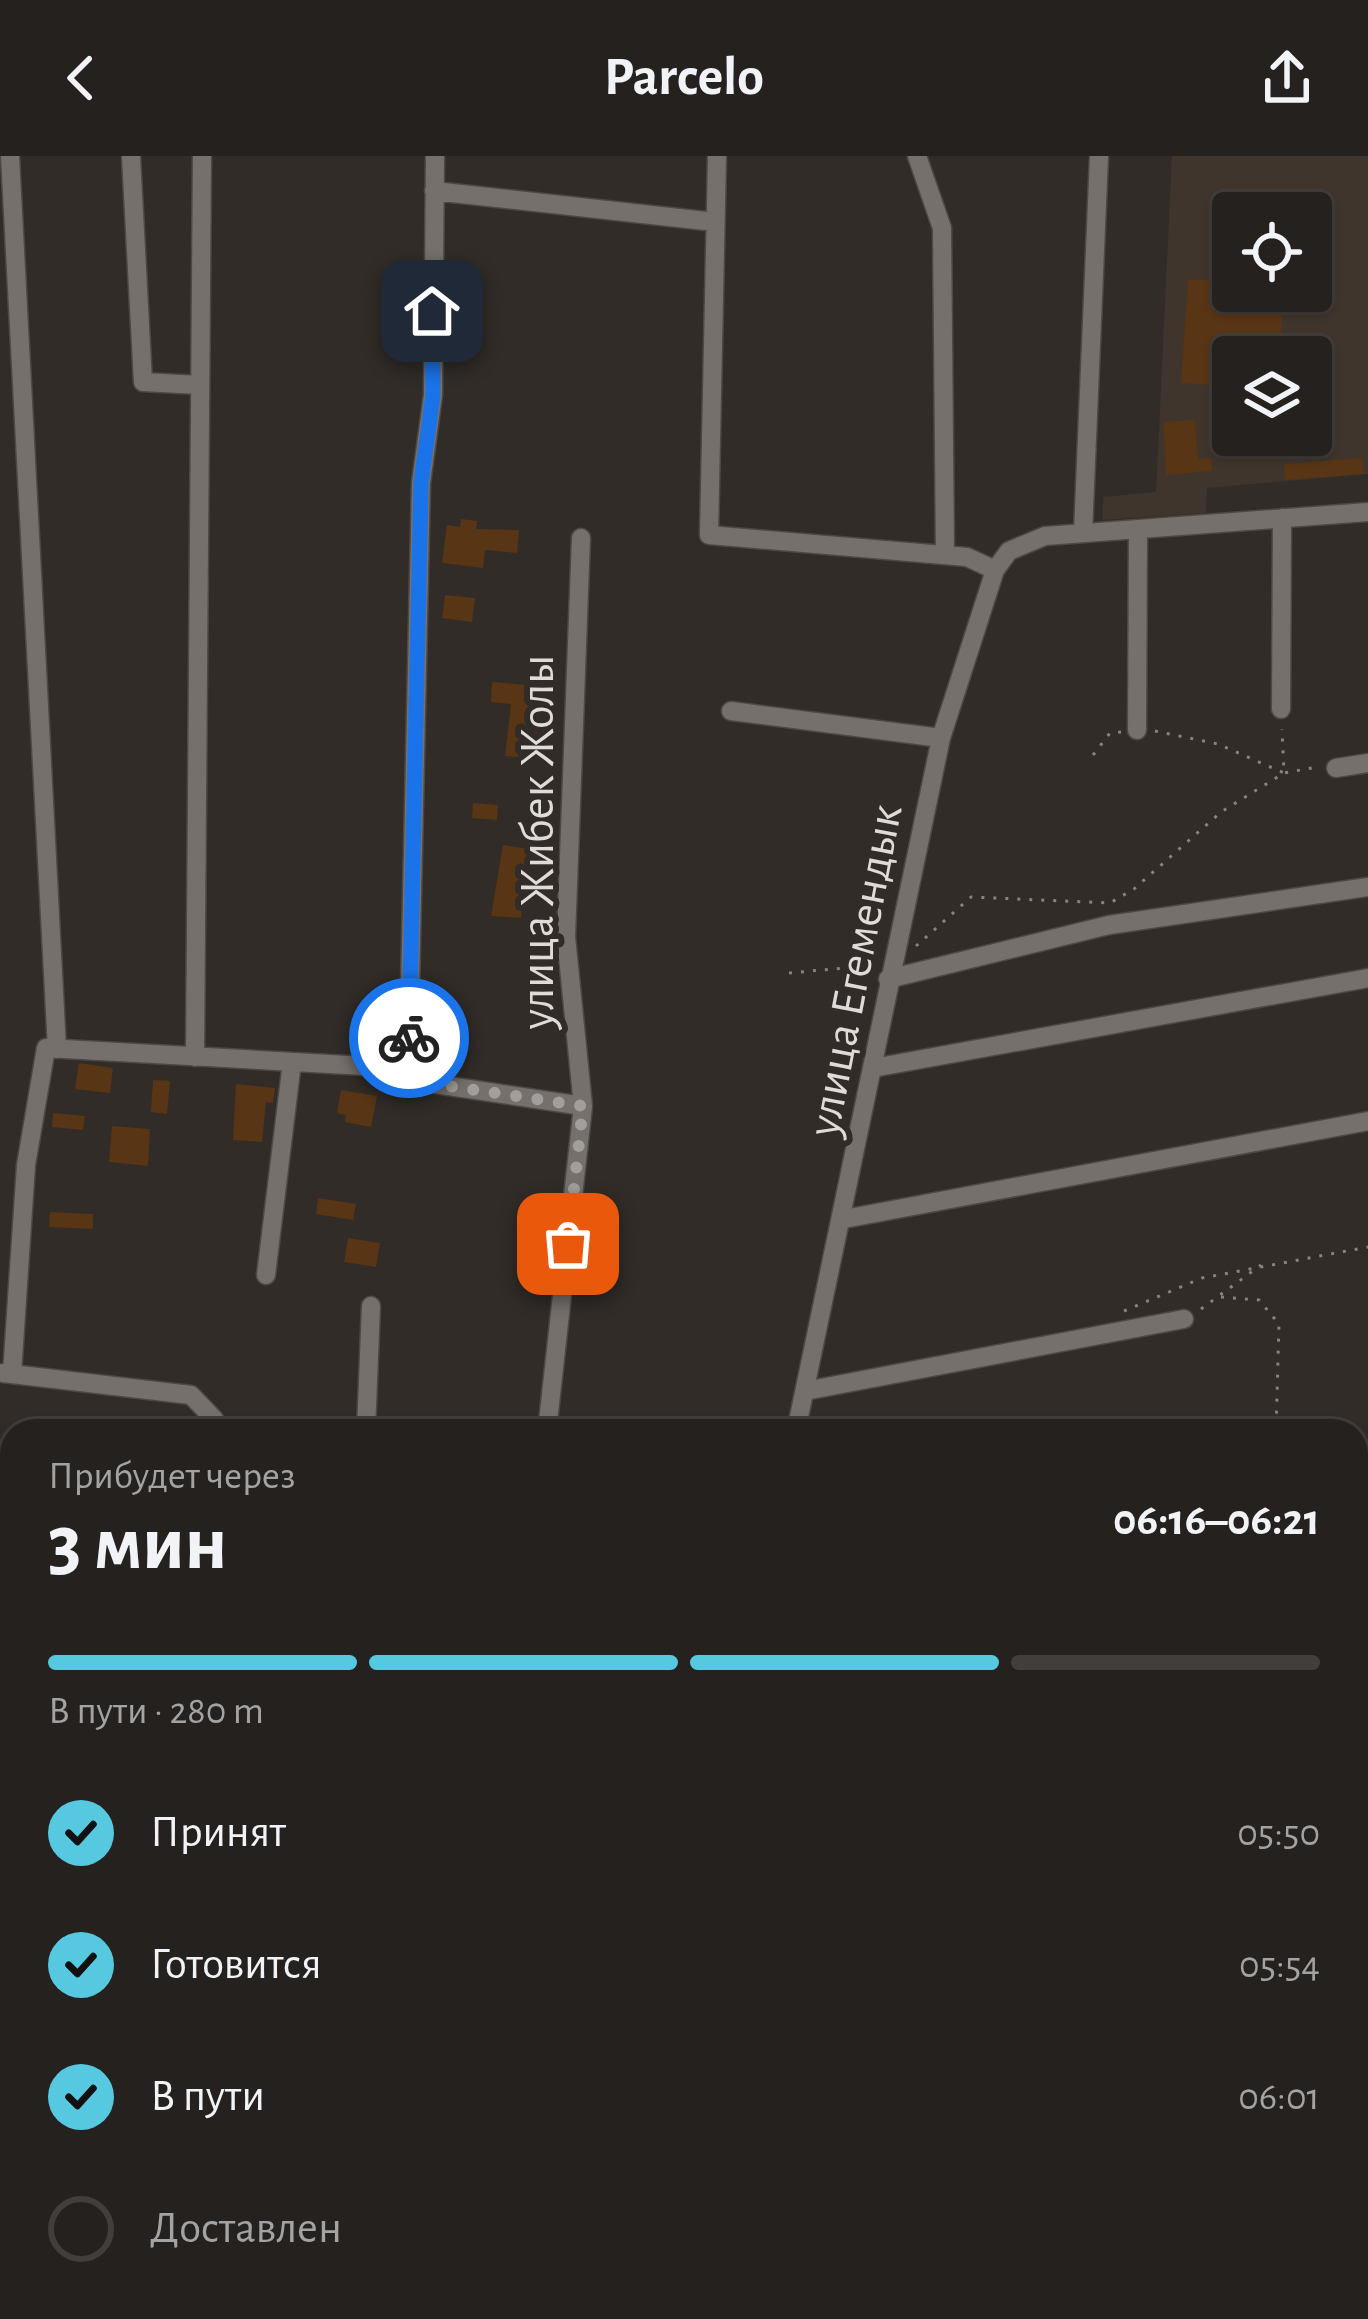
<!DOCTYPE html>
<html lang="ru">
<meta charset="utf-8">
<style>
:root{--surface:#25211e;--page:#312e2b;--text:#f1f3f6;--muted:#a3a3a4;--line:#423e3c;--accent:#56c9e1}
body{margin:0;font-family:"Alegreya Sans",sans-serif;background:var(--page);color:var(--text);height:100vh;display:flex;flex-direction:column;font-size:45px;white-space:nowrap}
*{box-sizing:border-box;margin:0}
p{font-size:39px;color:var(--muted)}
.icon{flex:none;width:66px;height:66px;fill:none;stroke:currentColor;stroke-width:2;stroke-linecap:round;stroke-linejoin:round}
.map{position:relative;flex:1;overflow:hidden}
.sheet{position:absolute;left:0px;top:1263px;width:1368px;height:900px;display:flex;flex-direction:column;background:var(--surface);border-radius:36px 36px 0 0;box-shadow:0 3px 9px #0004,0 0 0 3px var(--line)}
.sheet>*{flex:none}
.fabs{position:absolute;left:1212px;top:36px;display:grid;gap:24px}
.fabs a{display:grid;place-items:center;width:120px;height:120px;border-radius:12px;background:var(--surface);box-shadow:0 3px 9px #0004,0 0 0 3px var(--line);font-size:60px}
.pin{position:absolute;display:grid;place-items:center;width:102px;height:102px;color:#fff;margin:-51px;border-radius:24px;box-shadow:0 6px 18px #0006}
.courier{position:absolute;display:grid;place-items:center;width:120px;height:120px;margin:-60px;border:9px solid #1a73e8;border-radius:50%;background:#fff;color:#222;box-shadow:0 3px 15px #0007}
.headline em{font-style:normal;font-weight:600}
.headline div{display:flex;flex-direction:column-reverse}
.headline{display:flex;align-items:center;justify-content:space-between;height:204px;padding:0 48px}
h1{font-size:78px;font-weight:600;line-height:90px}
.bar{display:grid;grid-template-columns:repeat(4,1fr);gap:18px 12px;align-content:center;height:144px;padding:0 48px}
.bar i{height:15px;border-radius:9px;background:var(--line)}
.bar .active{background:var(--accent)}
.bar p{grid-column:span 4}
ol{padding:0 48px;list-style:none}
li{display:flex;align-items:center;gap:36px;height:132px}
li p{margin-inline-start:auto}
li .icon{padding:12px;border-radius:50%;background:var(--accent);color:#111;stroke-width:4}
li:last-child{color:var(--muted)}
li i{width:66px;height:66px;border:6px solid var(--line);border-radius:50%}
header{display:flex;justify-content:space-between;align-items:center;height:156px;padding:0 48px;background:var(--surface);font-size:54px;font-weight:600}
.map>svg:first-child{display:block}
.built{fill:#3f352c;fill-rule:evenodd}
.building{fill:#583514}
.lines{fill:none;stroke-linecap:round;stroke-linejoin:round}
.street-casing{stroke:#4c4844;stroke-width:21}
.secondary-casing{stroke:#4c4844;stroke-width:30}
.path{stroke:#888380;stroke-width:3;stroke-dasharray:3 9;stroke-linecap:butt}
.street{stroke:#76706c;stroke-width:18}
.secondary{stroke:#94775c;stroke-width:27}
.done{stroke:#a29e9b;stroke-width:12;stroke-dasharray:0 21.6}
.route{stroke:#1a73e8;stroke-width:15}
.labels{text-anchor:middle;stroke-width:12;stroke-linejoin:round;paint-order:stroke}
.street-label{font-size:48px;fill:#dfdbd9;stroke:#312c28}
</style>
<header><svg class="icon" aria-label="back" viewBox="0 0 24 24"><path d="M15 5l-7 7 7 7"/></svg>Parcelo<svg class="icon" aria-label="share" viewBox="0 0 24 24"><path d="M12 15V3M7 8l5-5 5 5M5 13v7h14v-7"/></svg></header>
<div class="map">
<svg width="1368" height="2163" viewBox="0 0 1368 2163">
<rect width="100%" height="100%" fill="#312c28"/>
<path class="built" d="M1172 0H1368V318L1207 332 1206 357 1103 364V341L1156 336ZM1233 57H1311V135H1233ZM1233 201H1311V279H1233Z
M1368 1907V1986L1356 1987V1909Z"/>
<path class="building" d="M1188 123 1232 126 1231 135H1284L1279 201H1226L1224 230 1181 227Z
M1195 264 1198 303 1211 302 1212 315 1166 319 1163 266Z
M1362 302 1364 318 1285 324 1284 308Z
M461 363 477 365 476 373 519 374 517 397 485 394 483 412 442 407 447 369 460 371Z
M445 439 475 442 472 466 442 462Z
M492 526 537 530 534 566 546 568 542 604 505 600 511 548 491 546Z
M473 647 498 649 497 664 472 662Z
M503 689 530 693 521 762 491 760Z
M79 907 113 912 110 937 75 933Z
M153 924 170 925 167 958 151 956Z
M236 928 275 932 273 947 266 946 262 986 233 984Z
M341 934 377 940 371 971 345 966 346 959 337 957Z
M53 957 85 960 83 974 52 971Z
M112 970 150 973 148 1010 109 1006Z
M318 1042 356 1048 353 1064 316 1058Z
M50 1056 93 1058V1073L49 1071Z
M348 1082 380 1087 376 1111 344 1106Z"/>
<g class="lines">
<defs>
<path id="street" d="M10 0 57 893
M131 0 143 226 199 229
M717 0 709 379 967 401 995 414
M917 0 942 72 945 399
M434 35 715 66
M1083 377 1099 0
M1281 553 1282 362
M731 555 941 582
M1137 574 1138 373
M1336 612 1368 607
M888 823 1109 769 1368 731
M195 901 202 0
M873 912 1368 822
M408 924 421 327 433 239 435 0
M844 1063 1368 965
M266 1119 292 906
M3 1217 191 1239 214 1263V1275
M12 1218 26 1009 46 892 365 910 408 924 583 950
M805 1235 1184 1163
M366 1275 371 1150
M547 1275 583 950 566 781 581 382
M796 1275 941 582 995 414 1009 395 1045 380 1368 356
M1356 1655 1368 1653
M1368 1729V1732
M18 2163 20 2151
M276 2163 282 2151
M568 2163 571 2151
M925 2163V2151"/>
<path id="secondary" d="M0 1974 12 1975
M1356 2007 1368 2006"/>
</defs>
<use href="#street" class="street-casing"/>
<use href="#secondary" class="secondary-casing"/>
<path class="path" d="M1155 575 1218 588 1284 617 1282 573
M1093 599 1110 577 1121 576
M916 790 971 741 1110 747 1134 733 1221 656 1284 617 1317 611
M789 817 877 809
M1221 1141 1259 1144 1279 1168 1276 1275
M1201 1153 1261 1109
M1124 1155 1202 1122 1368 1091
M1356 1345 1368 1340"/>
<use href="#street" class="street"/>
<use href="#secondary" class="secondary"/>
</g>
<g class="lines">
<path class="done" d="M409 882 408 924 583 950 568 1088"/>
<path class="route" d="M409 882 421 327 433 239 432 155"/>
</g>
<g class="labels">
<g class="street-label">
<text transform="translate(536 686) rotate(-90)" y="17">улица Жибек Жолы</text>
<text transform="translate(853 814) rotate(-79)" y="17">улица Егемендык</text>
</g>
</g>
</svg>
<div class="fabs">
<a><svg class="icon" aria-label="locate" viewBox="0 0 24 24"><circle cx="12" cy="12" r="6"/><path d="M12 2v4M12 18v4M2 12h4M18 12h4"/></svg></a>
<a><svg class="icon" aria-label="layers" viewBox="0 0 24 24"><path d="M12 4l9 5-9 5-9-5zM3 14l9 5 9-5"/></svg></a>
</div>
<div class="pin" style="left:568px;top:1088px;background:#ea580c"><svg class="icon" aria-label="bag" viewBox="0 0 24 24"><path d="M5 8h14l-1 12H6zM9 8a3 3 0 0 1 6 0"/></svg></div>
<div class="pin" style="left:432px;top:155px;background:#1f2937"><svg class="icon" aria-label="home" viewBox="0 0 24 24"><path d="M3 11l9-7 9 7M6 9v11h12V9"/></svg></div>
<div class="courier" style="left:409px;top:882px"><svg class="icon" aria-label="bike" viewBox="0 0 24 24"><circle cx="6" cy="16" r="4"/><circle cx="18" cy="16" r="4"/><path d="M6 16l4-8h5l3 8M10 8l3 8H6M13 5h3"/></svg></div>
<section class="sheet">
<div class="headline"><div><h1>3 мин</h1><p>Прибудет через</p></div><em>06:16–06:21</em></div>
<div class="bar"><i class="active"></i><i class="active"></i><i class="active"></i><i></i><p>В пути · 280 m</p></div>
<ol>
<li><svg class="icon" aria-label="check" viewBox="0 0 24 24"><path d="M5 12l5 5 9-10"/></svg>Принят<p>05:50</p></li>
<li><svg class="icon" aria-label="check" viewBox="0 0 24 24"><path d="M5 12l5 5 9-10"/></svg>Готовится<p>05:54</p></li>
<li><svg class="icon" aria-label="check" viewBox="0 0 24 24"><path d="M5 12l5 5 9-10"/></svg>В пути<p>06:01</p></li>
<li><i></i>Доставлен</li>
</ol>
</section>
</div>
